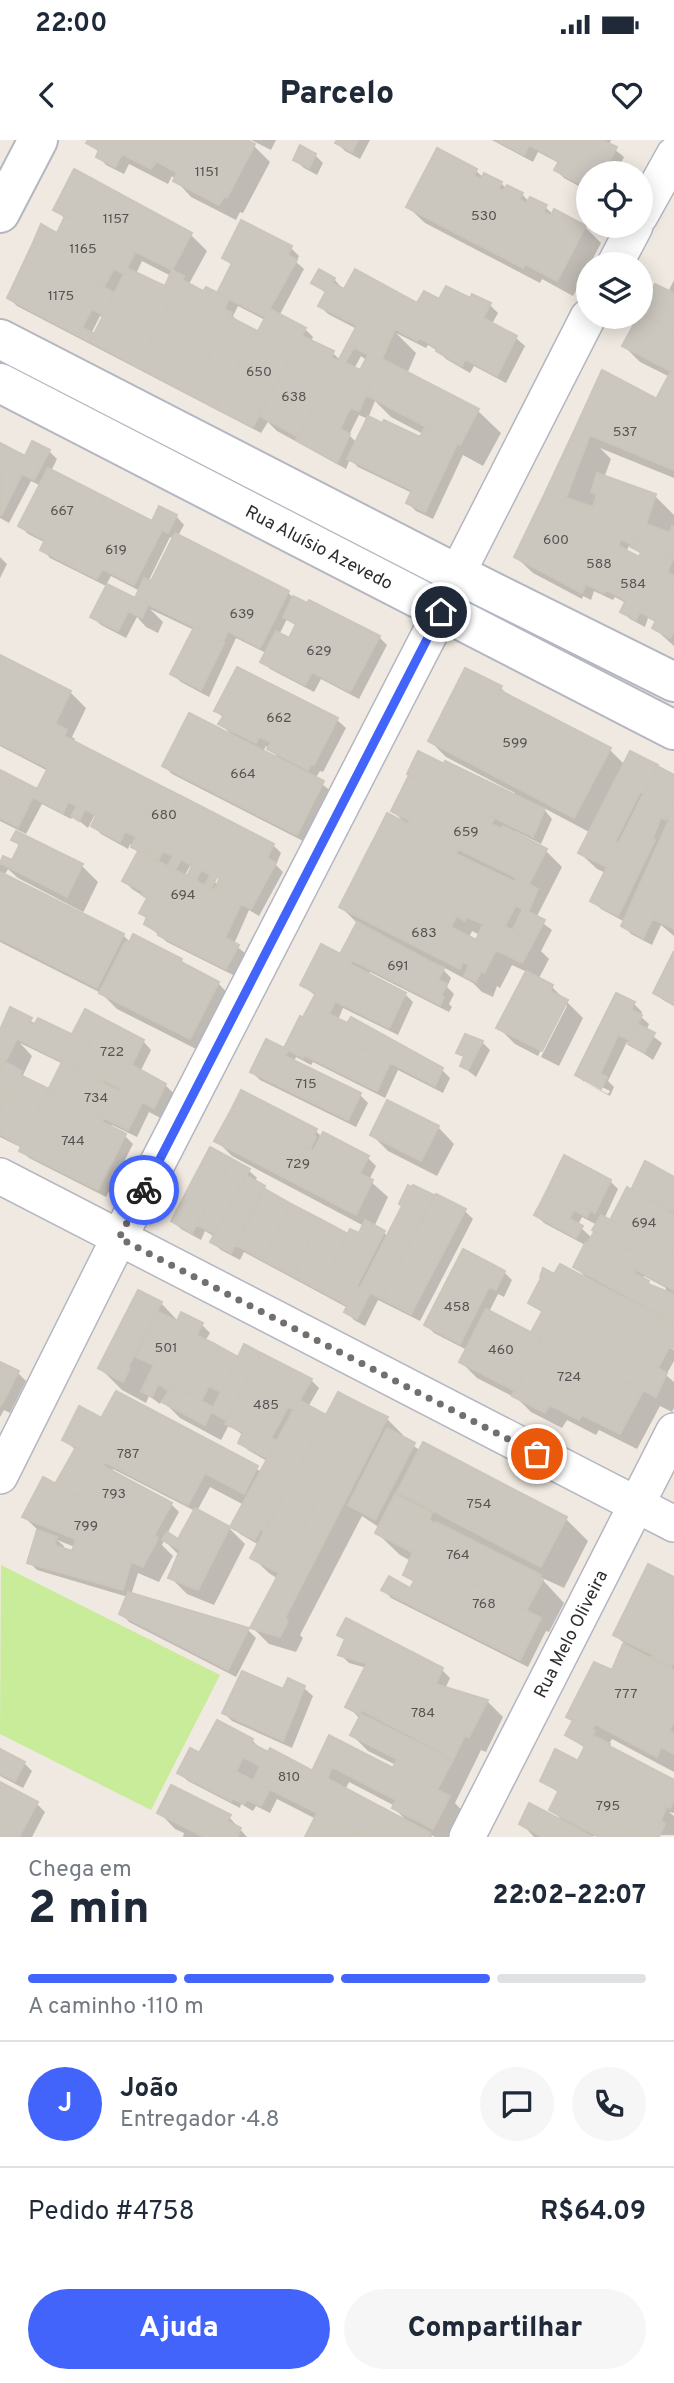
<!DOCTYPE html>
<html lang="pt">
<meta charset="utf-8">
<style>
:root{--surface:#fff;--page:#f6f6f7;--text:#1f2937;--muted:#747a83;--line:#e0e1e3;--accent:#4264fb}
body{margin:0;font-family:Overpass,sans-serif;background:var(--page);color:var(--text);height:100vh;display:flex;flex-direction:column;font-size:26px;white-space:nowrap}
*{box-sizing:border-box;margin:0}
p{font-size:23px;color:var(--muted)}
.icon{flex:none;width:38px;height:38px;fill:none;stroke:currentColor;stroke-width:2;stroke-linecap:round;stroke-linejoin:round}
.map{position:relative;height:1697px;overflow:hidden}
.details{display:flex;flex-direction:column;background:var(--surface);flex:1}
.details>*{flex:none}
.fabs{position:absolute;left:576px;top:21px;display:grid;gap:14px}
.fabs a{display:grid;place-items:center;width:77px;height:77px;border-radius:50%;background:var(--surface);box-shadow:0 4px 18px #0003;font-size:35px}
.pin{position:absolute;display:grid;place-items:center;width:60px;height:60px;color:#fff;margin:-30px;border:4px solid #fff;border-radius:50%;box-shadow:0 2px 7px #0007}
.courier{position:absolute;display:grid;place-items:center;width:70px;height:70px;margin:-35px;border:5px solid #4264fb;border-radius:50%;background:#fff;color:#222;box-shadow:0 2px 9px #0007}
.headline em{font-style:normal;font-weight:800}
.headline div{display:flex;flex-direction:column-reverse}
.headline{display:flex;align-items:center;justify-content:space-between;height:119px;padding:0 28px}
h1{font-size:46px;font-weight:800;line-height:52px}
.bar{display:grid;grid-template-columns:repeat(4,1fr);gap:10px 7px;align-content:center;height:84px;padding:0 28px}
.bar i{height:9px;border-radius:5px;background:var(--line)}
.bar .selected{background:var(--accent)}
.bar p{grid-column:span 4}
.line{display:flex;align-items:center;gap:18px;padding:0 28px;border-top:2px solid var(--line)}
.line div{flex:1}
.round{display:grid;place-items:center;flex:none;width:74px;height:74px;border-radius:37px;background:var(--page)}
.action{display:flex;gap:14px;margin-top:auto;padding:14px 28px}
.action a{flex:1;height:80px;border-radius:42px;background:var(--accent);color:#fff;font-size:28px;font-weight:800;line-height:80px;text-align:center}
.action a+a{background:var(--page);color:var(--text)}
.status{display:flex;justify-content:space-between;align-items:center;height:49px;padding:0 35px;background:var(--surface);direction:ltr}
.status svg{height:19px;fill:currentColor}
header{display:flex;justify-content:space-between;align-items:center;height:91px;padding:0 28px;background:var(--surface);font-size:32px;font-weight:800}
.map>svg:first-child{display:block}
.pitch{fill:#c9ec9a}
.shadow{fill:#0003;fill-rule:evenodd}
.building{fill:#cbc7bf;stroke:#cbc5ba;stroke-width:2}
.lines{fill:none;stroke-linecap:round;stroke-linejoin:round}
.street-casing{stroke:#b4b7c1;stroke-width:38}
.secondary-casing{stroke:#b4b7c1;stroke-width:42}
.street{stroke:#fff;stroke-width:35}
.secondary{stroke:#fff;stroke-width:38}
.done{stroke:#726f6d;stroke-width:7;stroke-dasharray:0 12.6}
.route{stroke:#4264fb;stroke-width:9}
.labels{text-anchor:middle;stroke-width:5;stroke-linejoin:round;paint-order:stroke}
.number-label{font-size:14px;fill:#555452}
.street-label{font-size:18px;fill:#2e2e2e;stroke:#fff}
</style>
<div class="status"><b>22:00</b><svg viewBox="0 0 49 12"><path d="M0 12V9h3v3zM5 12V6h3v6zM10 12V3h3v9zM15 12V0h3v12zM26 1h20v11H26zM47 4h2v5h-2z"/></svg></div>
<header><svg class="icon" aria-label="back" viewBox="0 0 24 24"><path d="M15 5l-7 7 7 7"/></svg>Parcelo<svg class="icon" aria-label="heart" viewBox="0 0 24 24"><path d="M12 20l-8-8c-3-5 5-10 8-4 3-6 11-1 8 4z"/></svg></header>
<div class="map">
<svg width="674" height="1697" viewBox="0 0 674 1697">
<rect width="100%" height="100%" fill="#efe9e1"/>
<path class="pitch" d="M1 1425 220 1535 151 1670 0 1594Z"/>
<path class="shadow" d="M90 0H243L254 6 270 22 243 73 240 72 236 80 191 57 172 36 168 44 129 24 124 34 106 25 98 16 100 13 89 3Z
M251 0H276L271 10Z
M339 0H370L360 19 345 11 337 3Z
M492 0H611L609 5 624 17 616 33H588V51L564 38 556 30 559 23 538 12 533 22Z
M315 15 323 23 317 35 304 28 295 20Z
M475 30 484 38 501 43 507 49 522 54 529 62 545 67 554 75 585 87 601 103 590 124H588V129L573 156 542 139 540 143 425 83 408 67Z
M56 69 191 95 207 111 189 144 204 154 217 155 232 126 224 117 291 108 299 116 296 122 304 129 279 176 305 189 313 197 311 202 333 213 340 220 357 189 328 174 320 166 327 154 313 143 319 131 334 139 342 148 341 150 418 166 440 161H471L490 165 498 173 492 184 516 198 525 206 506 243 474 226 470 233 446 219 438 211 428 205 426 208 396 193 416 213 407 234 478 271 501 293 483 326 463 315 433 379 416 371 408 363 412 353 358 327 350 319 346 329 277 291 268 282 261 293 17 166 9 158 42 87 57 95 65 79ZM142 121 171 136 165 148 136 134ZM238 166 265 180 258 193 239 183 233 176ZM100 176 104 178 95 196 91 194ZM361 216 367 221 361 233 354 229ZM375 261 391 277 423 294 420 300 368 278ZM359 275 368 279 357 303 349 295Z
M674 140V338L600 308 611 319 604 338 655 356 674 375V506L654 488 657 483 648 478 645 487 630 479 622 471 626 463 615 457 613 460 594 451 591 460 583 456 582 459 533 433 516 417 577 289 657 261 670 237 640 222 624 206 668 152ZM629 406 642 414 639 419 626 412Z
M0 305 26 318 49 311 57 319 51 331 153 383 176 376 184 385 178 396 288 452 293 458 379 497 387 505 359 559 321 539 314 552 270 529 262 521 266 513 236 498 209 557 181 542 172 534 194 490 150 469 163 482 158 493 146 487 137 477 126 498 101 485 92 477 108 447 50 418 42 409 46 403 28 394 20 386 41 346 31 341 9 383 0 378ZM170 397 174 399 151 444 148 442ZM111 436 140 451 135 461 106 445ZM287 479 297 486 290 501 279 495Z
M0 417 7 424 0 438Z
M0 516 70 552 86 568 72 597 75 599 73 603 273 705 281 713 276 725 283 732 259 776 249 770 234 804 246 814 235 836 167 802 146 784 148 780 141 773 148 759 132 749 124 741 139 713 130 704 128 709 101 694 93 686 97 678 94 676 88 688 73 676 71 679 42 664 26 694 0 681V632L38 652 48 631 0 606ZM190 726 193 728 188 739 184 737ZM216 735 222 737 218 745 213 740Z
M238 530 337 580 346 588 323 632 320 631 315 639 331 651 305 702 172 634 164 626 233 596 221 584 224 578 216 571ZM266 606 281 620 263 612Z
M500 547 512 559 610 610 625 625 674 637V796L661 785 652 805 631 794 623 785 625 782 601 769 593 761 606 733 597 729 580 713 591 693 542 667 552 679 541 704 515 691 514 693 546 711 562 727 536 778 552 790 541 811 549 819 538 840 552 847 583 878 559 926 541 917 567 866 565 863 538 916 515 904 499 888 527 832 512 825 500 848 497 846 493 857 482 852 473 843 439 825 451 838 447 847 454 854 449 864 452 867 449 872 370 832 368 835 405 854 413 862 398 895 343 868 338 880 442 930 450 938 443 953 398 930 385 958 313 922 311 925 296 917 294 922 360 955 368 963 356 987 260 940 252 932 285 911 304 880 316 856 302 845 341 816 358 784 341 767 387 676 407 685 393 671 411 635 514 656 515 653 446 617 430 601ZM472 791 480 795 476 802 469 798Z
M17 693 82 726 98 742 82 775 123 795 131 803 181 821 189 828 218 843 234 860 206 914 117 869 101 853 0 802V725L4 718 13 722 20 707 13 699ZM8 729 18 738 83 772 82 775 4 736Z
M674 814V866L663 860 655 852Z
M634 864 642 872 640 876 649 884 646 891 662 903 653 920 627 902 608 941 614 947 610 956 584 942 608 954 610 951 584 938V942L577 934Z
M11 870 36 884 73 896 86 871 143 901 151 910 140 932 165 945 182 961 170 983 149 972 137 997 112 985 110 988 125 996 133 1004 106 1057 29 1018 21 1010 22 1008 0 997V892ZM20 903 63 924 50 951 30 941 23 935 32 916Z
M482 902 490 910 476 937 462 926 465 919 459 912Z
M438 987 454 1004 437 1036 388 1011 372 995Z
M316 991 322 997 368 1018 376 1026 369 1040 388 1057 374 1087 388 1096 413 1047 465 1071 473 1079 420 1181 378 1160 365 1186 354 1180 346 1171 348 1168 244 1112 240 1120 221 1110 212 1102 215 1097 205 1091 201 1100 181 1089 173 1081 211 1010 248 1030 257 1038 254 1042 270 1053 349 1096H360L364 1086 232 1016 216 1000Z
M674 1039V1206L558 1145V1149L674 1210V1221L666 1235 674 1242V1268L672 1272 660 1266 637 1309 599 1290 596 1295 567 1280 562 1288 531 1272 518 1259 477 1238 461 1222 467 1210 434 1193 426 1185 504 1132 512 1140 504 1157 498 1154 489 1172 531 1194 543 1173 530 1163 543 1138 554 1136 589 1140 575 1127 587 1106 544 1083 536 1075 610 1041 618 1049 604 1079 611 1082 632 1052ZM582 1077 597 1085 592 1098 578 1085ZM644 1136 666 1148 665 1154 642 1140Z
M161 1163 178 1181 202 1185 210 1193 205 1201 237 1218 245 1206 311 1240 319 1248 308 1267 327 1277 339 1254 387 1279 403 1295 402 1298 421 1311 566 1379 588 1401 564 1448 540 1437 564 1463 549 1492 546 1491 528 1527 391 1458 383 1449 411 1450 415 1443 405 1434 411 1421 400 1415 377 1393 380 1388 362 1376 300 1495 303 1498 296 1512 269 1504 253 1488 278 1439 269 1433 252 1417 259 1405 240 1394 232 1386 244 1365 210 1347 197 1371 229 1388 245 1404 214 1465 187 1454 170 1437 179 1415 164 1400 162 1405 173 1416 159 1442 138 1433 131 1455 248 1490 256 1498 236 1537 129 1482 121 1473 128 1457 37 1430 29 1422 39 1391 24 1377 62 1349 76 1310 64 1300 102 1280 116 1253 262 1332 267 1321 248 1310 240 1302 243 1295 229 1285 221 1300 180 1278 162 1260 160 1264 149 1256 146 1263 122 1250 100 1228ZM113 1329 195 1371 179 1401 167 1394 179 1372 171 1364 112 1332ZM57 1400 75 1407 74 1413 63 1409 64 1406Z
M0 1223 18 1233 26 1241 10 1273 4 1270 0 1277Z
M674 1439V1632L612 1599 608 1606 674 1642V1673L669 1672 674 1676V1695L534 1697 521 1683 566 1684 551 1669 559 1653 542 1640 586 1626 580 1620 585 1608 567 1595 574 1582 568 1576 613 1532 625 1504 615 1495Z
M339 1494 442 1530 450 1538 445 1549 487 1561 503 1577 486 1612 481 1610 455 1663 465 1674 453 1697H435L431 1695 432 1697H307L316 1679 277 1659 270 1673 256 1666 253 1671 241 1664 240 1668 188 1641 179 1633 206 1619 252 1600 263 1611 313 1634 330 1597 394 1630 396 1625 368 1611 352 1595 360 1579 348 1566 367 1528 349 1523 340 1514 346 1501ZM349 1642 395 1666 394 1668 408 1682 345 1650Z
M289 1540 304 1548 313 1556 292 1608 232 1581 224 1573 283 1551Z
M0 1611 24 1623 32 1631 23 1648 0 1636Z
M0 1645 37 1664 45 1672 32 1697H0Z
M159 1672 229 1677 247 1697H183L184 1693 175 1689Z"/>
<path class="building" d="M88 0H95L122 14 115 27 96 17 99 10 86 3Z
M95 0H247L255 4 227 58 224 57 219 65 173 41 177 33 156 21 151 29Z
M337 0H358L352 12 335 3Z
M496 0H602L617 7 604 33H588V48L554 30 559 21 529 5 524 15Z
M300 5 316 14 309 28 293 20Z
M437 8 477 29 474 36 481 39 484 33 502 42 498 49 503 51 507 45 523 53 519 59 526 63 530 57 547 65 543 72 551 76 554 69 586 86 557 141 525 124 523 128 406 67Z
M74 29 192 93 172 130 53 70Z
M65 76 135 112 124 134 114 129 104 146 32 105 41 84 57 93Z
M241 80 292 106 288 115 297 120 265 177 231 160 246 130 222 118Z
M32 105 114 153 103 175 92 169 82 187 94 194 90 202 7 158Z
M232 123 246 130 231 160 217 153Z
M127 128 152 140 112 213 90 202Z
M319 129 335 138 332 143 344 149 355 129 417 163 424 151 439 159 446 146 470 158 472 154 491 163 483 178 517 196 497 236 465 219 462 226 436 211 437 208 419 198 417 201 311 143Z
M172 130 184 136 137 227 112 213 152 140 165 146Z
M182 140 203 151 206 147 212 150 163 240 137 227Z
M655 144 674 153V191L640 173Z
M212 150 229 159 224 169 232 173 189 254 163 240Z
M326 151 364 172 356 185 318 166Z
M270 169 306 188 253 287 215 268Z
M364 172 395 189 382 219 479 269 460 305 366 255 381 221 347 204Z
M640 173 674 191V268L656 259 671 231 622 206Z
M230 177 257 191 215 268 189 254Z
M302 196 334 211 331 218 338 221 298 297 258 275Z
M347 204 354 207 345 223 360 230 368 215 381 221 359 271 350 268 340 289 350 294 337 323 296 300Z
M602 230 674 268V293L591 254Z
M591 254 674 293V330L575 289Z
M368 276 382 283 384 280 420 297 425 287 457 304 425 372 406 363 412 350 347 319Z
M575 289 590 295 566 358 593 367 597 354 591 352 597 333 656 354 646 384 670 393 672 386 674 387V417L545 353Z
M32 301 50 310 34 340 22 334 1 376 0 303 25 316Z
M48 328 105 357 71 426 40 410 45 400 18 386Z
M545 353 599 380 565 444 514 417Z
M105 357 152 381 159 366 177 375 168 393 162 390 134 445 102 429 97 439 71 426Z
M599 380 636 398 632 405 621 399 618 405 628 411 604 453 586 444 582 453 565 444Z
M175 393 232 422 198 489 135 458 144 438 151 441Z
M636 398 668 414 636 480 620 472 626 460 606 450 628 411 639 417 641 412 631 407Z
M668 414 674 417 667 432 674 436V447L656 481 640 472Z
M232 422 289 451 260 508 228 491 223 502 198 489Z
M107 444 135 458 118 491 90 477Z
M674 447V491L670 498 652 488Z
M293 456 307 463 309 460 380 496 350 552 312 532 305 545 260 522 276 491 289 498 296 484 283 477Z
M135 458 148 465 142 478 128 471Z
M194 487 224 503 201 550 170 534Z
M0 515 71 551 55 584 0 555Z
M237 527 338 578 314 625 311 624 308 630 267 609 271 602 259 597 256 603 218 584 224 575 214 571Z
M465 528 502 546 499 550 611 608 574 678 428 601Z
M0 555 67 590 48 628 0 604Z
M189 573 324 641 297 695 162 626Z
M64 596 161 646 136 697 125 691 120 702 118 701 91 686 96 676 85 669 79 681 71 676 77 666 68 662 63 673 33 657Z
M418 611 444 624 445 621 545 669 533 697 407 634Z
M630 611 658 625 644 654 640 652 615 702 619 704 607 727 578 713Z
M657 626 674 635V662L665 680 661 677 653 698 655 700 618 776 590 761Z
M0 630 37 649 18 687 0 678Z
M409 635 495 678 491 684 502 689 503 686 547 709 529 744 408 684 410 681 391 671Z
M161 646 179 655 149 716 131 707Z
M179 655 274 704 267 718 276 723 251 769 214 750 220 738 217 737 211 748 205 745 210 735 201 730 196 741 187 736 192 726 181 719 175 730 168 726 173 716 163 711 158 721 149 716Z
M674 662V735L643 798 621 786 669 680 666 678Z
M387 673 458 710 456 714 515 742 516 738 538 749 528 772 376 695Z
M16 691 83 724 67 757 0 723 3 716 12 720 20 704 11 700Z
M376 695 516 765 505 786 365 716Z
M138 711 241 764 225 798 147 758 142 755 144 752 122 741Z
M365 716 534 801 522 823 476 800 483 784 467 777 465 781 456 776 451 787 354 738Z
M0 732 124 794 97 848 0 799Z
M674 735V789L653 779Z
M354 738 496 810 484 833 481 831 476 842 464 836 469 825 463 822 460 829 339 767Z
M147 758 239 805 226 829 158 795 159 793 144 784 147 777 139 773Z
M523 769 545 780 534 801 512 791Z
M357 782 444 829 438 840 447 844 441 856 444 857 440 865 340 814Z
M133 794 182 819 181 822 219 842 190 899 99 853 126 801 129 803Z
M321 804 352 820 350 824 406 853 389 888 335 861 329 874 347 883 351 877 443 928 435 946 303 877 316 853 300 845Z
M674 811V864L653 853Z
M526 831 553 845 550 851 568 860 542 911 496 888Z
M616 853 635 862 631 870 642 875 630 900 618 895 600 934 607 937 601 949 575 935Z
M10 867 32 878 29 883 34 885 38 878 90 903 76 929 0 890Z
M85 869 144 900 132 925 116 916 103 942 76 929 90 903 72 894Z
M300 876 390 923 377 951 304 915 303 918 284 908Z
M637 884 655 893 644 913 628 904Z
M0 890 17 899 0 932Z
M465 894 483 901 468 930 460 926 464 916 456 913Z
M266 899 288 910 285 916 361 953 348 980 250 932Z
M116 916 166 944 154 968 119 951 121 949 104 940Z
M5 922 22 931 0 974V932Z
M62 922 142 963 128 990 48 950Z
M20 935 49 949 21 1006 0 994V974Z
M48 950 104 978 102 982 126 994 98 1050 19 1011Z
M241 950 317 989 314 995 316 997 310 1009 231 970Z
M387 960 439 986 421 1021 370 995Z
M231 970 373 1040 356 1075 214 1001Z
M323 992 369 1016 360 1033 313 1011Z
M210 1007 232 1019 192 1093 171 1081Z
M564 1015 611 1040 595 1073 548 1048Z
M232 1019 250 1029 215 1094 197 1085Z
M645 1021 674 1037V1072L631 1050Z
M246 1035 265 1046 231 1113 210 1102Z
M408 1045 411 1047 413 1045 434 1055 382 1159 370 1153 357 1179 344 1172 357 1146 360 1148 402 1066 399 1064Z
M627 1047 674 1075V1114L610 1080Z
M548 1048 590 1070 587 1077 574 1070 569 1079 540 1064Z
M265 1049 291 1064 263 1120 236 1105Z
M436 1054 466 1069 411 1174 382 1159Z
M291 1064 320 1079 293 1136 263 1120Z
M540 1064 583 1086 576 1098 534 1075Z
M601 1075 674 1114V1132L592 1090Z
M320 1079 348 1094 319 1150 293 1136Z
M365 1080 385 1091 347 1165 319 1150 350 1089 359 1093Z
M594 1092 674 1132V1150L587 1104Z
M585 1103 635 1129 634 1133 649 1141 648 1144 674 1154V1182L573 1127Z
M463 1109 505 1131 496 1150 489 1147 460 1204 424 1185Z
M560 1124 674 1184V1208L540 1137 543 1128 554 1134Z
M541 1138 670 1206 658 1228 553 1172 550 1175 528 1163Z
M138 1150 162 1162 128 1227 130 1228 123 1242 98 1228Z
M486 1169 542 1198 515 1251 459 1222Z
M543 1170 550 1175 553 1172 667 1233 656 1257 531 1192Z
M158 1172 177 1181 181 1172 203 1183 168 1250 158 1244 152 1257 141 1251 154 1225 136 1217Z
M196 1195 215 1204 190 1255 171 1246Z
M542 1198 643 1251 620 1294 582 1275 579 1280 550 1265 545 1273 512 1256Z
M215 1204 238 1217 221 1252 209 1246 201 1261 213 1267 205 1285 162 1262 171 1246 190 1255Z
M244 1204 261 1213 226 1280 211 1272Z
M261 1213 312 1239 294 1270 288 1267 271 1298 277 1301 267 1318 238 1303 243 1292 225 1284Z
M0 1222 19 1231 1 1266 0 1265Z
M116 1251 258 1326 244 1354 101 1278Z
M338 1252 367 1267 279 1433 250 1418Z
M299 1260 326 1275 265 1392 260 1389 255 1400 230 1387Z
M79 1266 205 1333 188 1365 62 1300Z
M367 1267 388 1277 285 1478 288 1481 280 1497 250 1488Z
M387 1288 415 1303 375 1380 348 1365Z
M423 1302 567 1377 541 1427 397 1352Z
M76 1307 105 1322 103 1326 172 1363 154 1396 55 1344Z
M43 1337 158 1398 143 1427 22 1377Z
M395 1354 432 1373 429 1380 435 1384 436 1382 541 1435 539 1438 543 1440 526 1471 375 1393Z
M195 1368 230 1387 210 1426 162 1400 167 1392 178 1399Z
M37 1390 57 1397 54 1405 72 1411 76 1399 131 1422 123 1450 27 1423Z
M180 1410 210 1426 198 1450 168 1438Z
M413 1412 541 1478 530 1500 403 1435Z
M648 1424 674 1437V1472L653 1515 613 1495Z
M389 1436 410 1448 414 1441 417 1442 530 1500 520 1520 381 1450Z
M128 1452 249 1488 228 1530 119 1474Z
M674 1472V1521L671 1527 652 1517Z
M346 1478 443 1528 436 1544 338 1515 345 1499 337 1495Z
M623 1504 674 1530V1582L669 1591 674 1593V1614L661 1607 657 1617 595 1584 592 1590 566 1577 594 1522 612 1530Z
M367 1523 488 1560 469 1597 465 1595 453 1620 441 1614 442 1612 361 1570 359 1574 345 1567Z
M242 1531 283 1549 288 1538 305 1546 283 1601 222 1573Z
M361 1574 453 1620 437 1650 450 1656 433 1689 392 1668 396 1660 332 1627 327 1639 312 1631 329 1595 393 1628 397 1619 350 1595Z
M217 1580 253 1599 251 1603 268 1612 270 1608 430 1693 428 1697H365L253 1641 260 1626 243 1617 236 1632 199 1613Z
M573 1580 595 1591 592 1595 610 1604 609 1606 674 1640V1659L670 1668 578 1620 585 1606 565 1595Z
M190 1608 270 1649 261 1666 247 1660 244 1664 232 1658 231 1661 177 1633Z
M0 1609 25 1622 15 1641 0 1634Z
M555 1609 667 1666 660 1682 549 1622Z
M549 1622 665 1684 659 1697H647L540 1641Z
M0 1642 38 1662 19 1697H0Z
M171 1645 231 1675 227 1681 241 1688 237 1697H204L157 1673Z
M559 1650 560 1651 647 1697H599L549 1670Z
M529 1663 575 1687 592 1697H543L519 1684Z
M317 1673 363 1697H305Z"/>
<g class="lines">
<defs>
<g id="street">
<path d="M640 76 674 15"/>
<path d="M615 124 635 86"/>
<path d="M457 434 588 177"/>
<path d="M0 1036 674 1384"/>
<path d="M0 1336 119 1098 441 472"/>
<path id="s1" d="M467 1697 674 1291"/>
</g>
<g id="secondary">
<path d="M0 73 38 0"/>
<path d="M0 199 457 434 674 542"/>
<path id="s2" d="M0 243 674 590"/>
</g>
</defs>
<use href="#street" class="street-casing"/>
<use href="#secondary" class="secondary-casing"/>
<use href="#street" class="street"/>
<use href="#secondary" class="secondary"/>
</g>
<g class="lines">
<path class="done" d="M144 1050 119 1098 537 1314"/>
<path class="route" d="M144 1050 441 472"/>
</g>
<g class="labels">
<g class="number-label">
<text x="207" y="36">1151</text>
<text x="484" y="80">530</text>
<text x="116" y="83">1157</text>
<text x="83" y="113">1165</text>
<text x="61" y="160">1175</text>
<text x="259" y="236">650</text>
<text x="294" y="261">638</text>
<text x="625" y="296">537</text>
<text x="62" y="375">667</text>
<text x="556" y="404">600</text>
<text x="116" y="414">619</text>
<text x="599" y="428">588</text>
<text x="633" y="448">584</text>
<text x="242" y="478">639</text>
<text x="319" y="515">629</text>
<text x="279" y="582">662</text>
<text x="515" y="607">599</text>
<text x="243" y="638">664</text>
<text x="164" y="679">680</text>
<text x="466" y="696">659</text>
<text x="183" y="759">694</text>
<text x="424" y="797">683</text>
<text x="398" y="830">691</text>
<text x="112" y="916">722</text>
<text x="306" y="948">715</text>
<text x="96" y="962">734</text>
<text x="73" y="1005">744</text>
<text x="298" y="1028">729</text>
<text x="644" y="1087">694</text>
<text x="457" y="1171">458</text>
<text x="166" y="1212">501</text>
<text x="501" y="1214">460</text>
<text x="569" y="1241">724</text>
<text x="266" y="1269">485</text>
<text x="128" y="1318">787</text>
<text x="114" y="1358">793</text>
<text x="479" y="1368">754</text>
<text x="86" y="1390">799</text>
<text x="458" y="1419">764</text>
<text x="484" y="1468">768</text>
<text x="626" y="1558">777</text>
<text x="423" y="1577">784</text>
<text x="289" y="1641">810</text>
<text x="608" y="1670">795</text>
</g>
<g class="street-label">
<text dy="6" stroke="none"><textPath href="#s2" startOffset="359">Rua Aluísio Azevedo</textPath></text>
<text dy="6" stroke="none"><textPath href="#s1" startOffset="228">Rua Melo Oliveira</textPath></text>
</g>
</g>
</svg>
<div class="fabs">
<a><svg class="icon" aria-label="locate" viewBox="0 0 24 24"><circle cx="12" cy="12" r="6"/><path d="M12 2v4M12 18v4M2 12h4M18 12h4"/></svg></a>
<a><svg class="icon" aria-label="layers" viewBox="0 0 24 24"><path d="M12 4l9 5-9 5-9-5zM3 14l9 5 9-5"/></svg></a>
</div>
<div class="pin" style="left:537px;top:1314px;background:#ea580c"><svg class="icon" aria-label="bag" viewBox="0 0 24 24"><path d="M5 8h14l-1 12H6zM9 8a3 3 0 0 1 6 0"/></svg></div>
<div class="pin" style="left:441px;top:472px;background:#1f2937"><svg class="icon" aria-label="home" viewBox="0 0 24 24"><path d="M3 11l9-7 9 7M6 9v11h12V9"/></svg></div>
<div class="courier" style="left:144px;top:1050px"><svg class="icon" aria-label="bike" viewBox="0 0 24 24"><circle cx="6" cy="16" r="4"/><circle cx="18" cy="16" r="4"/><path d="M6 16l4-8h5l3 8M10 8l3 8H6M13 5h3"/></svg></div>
</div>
<section class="details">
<div class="headline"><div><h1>2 min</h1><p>Chega em</p></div><em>22:02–22:07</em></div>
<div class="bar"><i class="selected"></i><i class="selected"></i><i class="selected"></i><i></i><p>A caminho · 110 m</p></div>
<div class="line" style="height:126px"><b class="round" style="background:var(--accent);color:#fff">J</b><div><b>João</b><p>Entregador · 4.8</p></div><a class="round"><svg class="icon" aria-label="chat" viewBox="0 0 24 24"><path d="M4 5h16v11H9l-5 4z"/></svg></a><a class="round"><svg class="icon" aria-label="phone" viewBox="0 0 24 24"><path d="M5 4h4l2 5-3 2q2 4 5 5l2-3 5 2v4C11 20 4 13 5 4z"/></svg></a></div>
<div class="line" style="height:91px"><div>Pedido #4758</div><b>R$64.09</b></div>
<div class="action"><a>Ajuda</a><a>Compartilhar</a></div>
</section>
